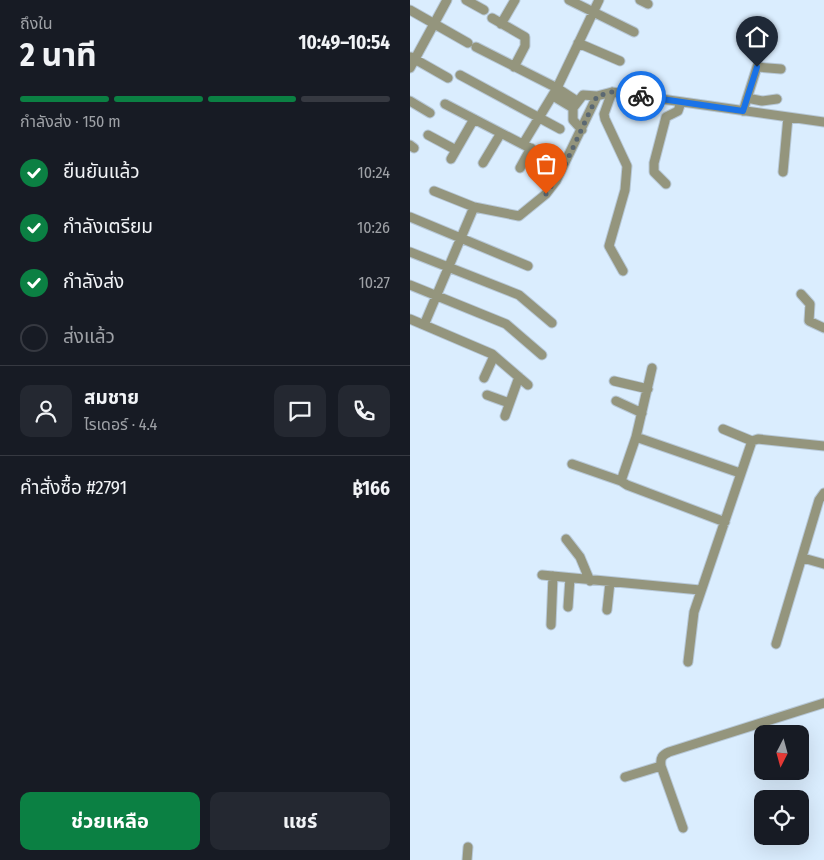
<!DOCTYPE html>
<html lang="th">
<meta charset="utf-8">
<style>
:root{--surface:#171b24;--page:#242831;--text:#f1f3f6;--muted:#9ea1a6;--line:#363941;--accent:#0b8043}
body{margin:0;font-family:"Fira Sans Condensed","Noto Sans Thai",sans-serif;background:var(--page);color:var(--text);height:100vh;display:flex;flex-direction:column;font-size:19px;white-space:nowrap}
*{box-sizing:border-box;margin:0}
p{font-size:16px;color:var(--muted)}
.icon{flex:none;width:28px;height:28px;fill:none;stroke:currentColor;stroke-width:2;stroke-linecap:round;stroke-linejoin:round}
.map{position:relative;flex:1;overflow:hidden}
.sheet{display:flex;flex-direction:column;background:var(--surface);width:410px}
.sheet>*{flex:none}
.needle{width:32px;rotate:186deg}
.buttons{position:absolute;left:344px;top:725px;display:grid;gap:10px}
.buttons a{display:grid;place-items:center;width:55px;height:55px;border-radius:10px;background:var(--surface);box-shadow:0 5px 20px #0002;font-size:25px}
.pin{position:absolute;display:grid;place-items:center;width:42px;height:42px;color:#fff;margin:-51px -21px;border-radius:50% 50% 50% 0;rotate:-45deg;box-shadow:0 0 5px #0007}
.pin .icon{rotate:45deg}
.courier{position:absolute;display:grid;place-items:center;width:50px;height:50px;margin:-25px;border:4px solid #1a73e8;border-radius:50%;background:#fff;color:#222;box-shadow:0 1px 6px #0007}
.head em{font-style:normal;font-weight:700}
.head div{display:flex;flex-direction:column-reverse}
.head{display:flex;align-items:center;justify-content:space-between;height:85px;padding:0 20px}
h1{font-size:32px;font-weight:700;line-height:38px}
.bar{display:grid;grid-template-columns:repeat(4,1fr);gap:8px 5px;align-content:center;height:60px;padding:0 20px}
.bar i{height:6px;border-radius:4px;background:var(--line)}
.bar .current{background:var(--accent)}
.bar p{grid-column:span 4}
.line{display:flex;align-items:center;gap:12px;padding:0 20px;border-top:1px solid var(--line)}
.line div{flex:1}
.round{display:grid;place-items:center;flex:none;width:52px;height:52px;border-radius:10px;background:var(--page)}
ol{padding:0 20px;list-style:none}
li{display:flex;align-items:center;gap:15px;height:55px}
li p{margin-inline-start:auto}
li .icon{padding:5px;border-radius:50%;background:var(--accent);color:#fff;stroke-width:4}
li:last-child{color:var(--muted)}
li i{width:28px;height:28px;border:2px solid var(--line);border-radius:50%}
.button{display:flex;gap:10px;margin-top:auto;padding:10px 20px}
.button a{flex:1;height:58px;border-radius:10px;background:var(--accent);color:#fff;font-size:20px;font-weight:700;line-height:58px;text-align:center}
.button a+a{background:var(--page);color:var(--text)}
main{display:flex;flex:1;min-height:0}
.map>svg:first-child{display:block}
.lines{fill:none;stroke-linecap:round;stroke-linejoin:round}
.minor-casing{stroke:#b7c8d7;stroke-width:11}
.minor{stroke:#94957d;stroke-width:9}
.done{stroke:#5b6872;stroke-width:5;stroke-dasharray:0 9}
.route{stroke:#1a73e8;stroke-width:6}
</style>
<main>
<section class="sheet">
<div class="head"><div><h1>2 นาที</h1><p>ถึงใน</p></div><em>10:49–10:54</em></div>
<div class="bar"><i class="current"></i><i class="current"></i><i class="current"></i><i></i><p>กำลังส่ง · 150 m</p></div>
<ol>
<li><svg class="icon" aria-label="check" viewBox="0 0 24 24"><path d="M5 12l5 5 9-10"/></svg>ยืนยันแล้ว<p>10:24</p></li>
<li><svg class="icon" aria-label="check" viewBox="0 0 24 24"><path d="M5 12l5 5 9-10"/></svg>กำลังเตรียม<p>10:26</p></li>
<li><svg class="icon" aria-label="check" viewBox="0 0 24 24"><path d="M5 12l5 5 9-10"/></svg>กำลังส่ง<p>10:27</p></li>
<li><i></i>ส่งแล้ว</li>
</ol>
<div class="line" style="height:90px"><a class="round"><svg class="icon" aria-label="person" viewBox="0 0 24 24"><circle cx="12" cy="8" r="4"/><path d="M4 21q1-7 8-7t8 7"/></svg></a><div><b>สมชาย</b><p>ไรเดอร์ · 4.4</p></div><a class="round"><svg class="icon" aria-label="chat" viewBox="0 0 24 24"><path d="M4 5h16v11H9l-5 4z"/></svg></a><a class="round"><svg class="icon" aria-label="phone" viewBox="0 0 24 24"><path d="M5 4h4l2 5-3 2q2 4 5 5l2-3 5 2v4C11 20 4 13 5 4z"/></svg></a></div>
<div class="line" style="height:65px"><div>คำสั่งซื้อ #2791</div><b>฿166</b></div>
<div class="button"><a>ช่วยเหลือ</a><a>แชร์</a></div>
</section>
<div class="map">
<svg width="414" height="860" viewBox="0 0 414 860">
<rect width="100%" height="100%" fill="#daedfe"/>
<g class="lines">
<defs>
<path id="minor" d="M56 0 74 10
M159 0 224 32
M230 0 238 4
M0 10 58 43
M82 18 115 37V46L104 67
M91 24 105 0
M168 43 210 61
M66 47 147 88 167 101
M1 57 38 78
M0 68 37 0
M50 75 150 129
M202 92 194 114 195 119 217 166 215 190 199 246 213 271
M143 96 163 108
M337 98 352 101 367 99
M0 101 20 113
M35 104 141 159
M333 111 347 67 371 69
M172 130 163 120V108L173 95 187 96
M18 135 46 150
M113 144 147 88 189 0
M0 145 4 148
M41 159 64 119
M73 163 91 133
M110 168 121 148
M373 172 378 117
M256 184 244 172V163L256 117 268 111 271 102
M24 191 64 207
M0 217 118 266
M0 252 109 295 142 323
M0 285 96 324 132 355
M391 294 400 304 399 321 414 328
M0 319 82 354 118 385
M14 325 64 207 109 216 136 194 146 181 187 96 202 92 414 122
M242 368 226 437 211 481 217 485 315 522
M74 378 84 356
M204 381 238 389
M77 395 99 403
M206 401 232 413
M95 416 109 377
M313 429 342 441
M226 437 330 473
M162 464 211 481
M156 539 170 557 180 581
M393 558 414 564
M132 575 290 590
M158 607 160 578
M197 610 200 582
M141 625 143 576
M366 644 409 500 414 493
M278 662 284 612 342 441 348 439 414 446
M251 766 273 828
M215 777 251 766C250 758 252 755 259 752L414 703
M57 860 58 847"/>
</defs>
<use href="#minor" class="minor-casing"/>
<use href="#minor" class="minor"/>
</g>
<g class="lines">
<path class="done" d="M136 194 154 167 187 96 202 92 231 96"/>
<path class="route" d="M231 96 333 111 347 67"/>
</g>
</svg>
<div class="buttons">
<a><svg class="needle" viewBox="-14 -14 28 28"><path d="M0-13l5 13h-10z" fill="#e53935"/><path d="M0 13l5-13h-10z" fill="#9ea1a6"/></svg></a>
<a><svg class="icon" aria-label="locate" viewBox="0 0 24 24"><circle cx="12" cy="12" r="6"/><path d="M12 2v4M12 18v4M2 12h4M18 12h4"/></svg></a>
</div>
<div class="pin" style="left:136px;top:194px;background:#ea580c"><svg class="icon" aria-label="bag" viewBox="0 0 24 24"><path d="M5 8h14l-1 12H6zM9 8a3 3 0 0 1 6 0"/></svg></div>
<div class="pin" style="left:347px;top:67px;background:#1f2937"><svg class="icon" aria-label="home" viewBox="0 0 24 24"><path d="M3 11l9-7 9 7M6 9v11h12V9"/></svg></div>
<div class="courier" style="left:231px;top:96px"><svg class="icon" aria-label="bike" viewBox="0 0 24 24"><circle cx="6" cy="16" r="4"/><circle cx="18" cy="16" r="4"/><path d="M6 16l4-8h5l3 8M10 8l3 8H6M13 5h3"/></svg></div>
</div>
</main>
